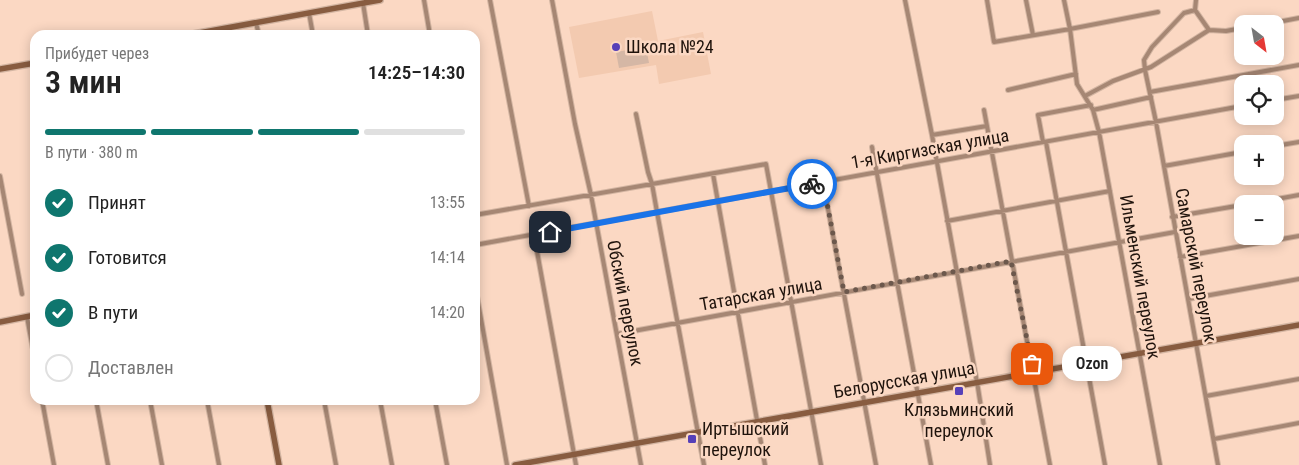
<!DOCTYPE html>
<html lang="ru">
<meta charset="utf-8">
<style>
:root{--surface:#fff;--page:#f6f6f6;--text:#222;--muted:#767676;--line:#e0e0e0;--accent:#0f766e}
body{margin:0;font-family:"Roboto Condensed",sans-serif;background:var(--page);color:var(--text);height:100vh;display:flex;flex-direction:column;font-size:19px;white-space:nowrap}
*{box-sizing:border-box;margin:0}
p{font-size:16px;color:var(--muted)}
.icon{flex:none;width:28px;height:28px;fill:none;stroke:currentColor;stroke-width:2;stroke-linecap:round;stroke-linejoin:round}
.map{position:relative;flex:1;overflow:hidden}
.drawer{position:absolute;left:30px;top:30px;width:450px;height:375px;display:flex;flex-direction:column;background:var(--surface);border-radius:15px;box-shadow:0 2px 12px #0003}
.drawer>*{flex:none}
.needle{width:32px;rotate:149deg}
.fabs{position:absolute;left:1234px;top:15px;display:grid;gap:10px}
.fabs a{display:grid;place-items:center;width:50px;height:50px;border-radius:10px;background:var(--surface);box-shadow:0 2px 12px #0003;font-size:25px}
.pin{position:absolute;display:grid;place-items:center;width:42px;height:42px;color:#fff;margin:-21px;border-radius:10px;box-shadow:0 2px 8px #0006}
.courier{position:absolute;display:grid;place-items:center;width:50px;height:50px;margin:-25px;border:4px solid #1a73e8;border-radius:50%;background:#fff;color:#222;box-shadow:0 1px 6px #0007}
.bubble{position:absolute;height:35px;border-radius:15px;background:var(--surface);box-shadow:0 2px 12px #0003;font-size:16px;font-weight:600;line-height:35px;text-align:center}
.head em{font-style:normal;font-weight:600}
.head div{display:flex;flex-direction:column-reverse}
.head{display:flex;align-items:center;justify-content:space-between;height:85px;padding:0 15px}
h1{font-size:32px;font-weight:600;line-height:38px}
.bar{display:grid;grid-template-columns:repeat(4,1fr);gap:8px 5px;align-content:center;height:60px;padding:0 15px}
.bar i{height:6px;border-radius:4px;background:var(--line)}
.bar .current{background:var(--accent)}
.bar p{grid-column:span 4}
ol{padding:0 15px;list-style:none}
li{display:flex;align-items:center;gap:15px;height:55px}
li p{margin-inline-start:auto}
li .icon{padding:5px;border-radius:50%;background:var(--accent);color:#fff;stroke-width:4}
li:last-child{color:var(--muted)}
li i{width:28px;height:28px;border:2px solid var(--line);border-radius:50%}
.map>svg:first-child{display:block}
.built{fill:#f3cab0}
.pitch{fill:#d5b7a5}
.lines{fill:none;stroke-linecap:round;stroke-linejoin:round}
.street-casing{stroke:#d3b5a2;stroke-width:6}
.secondary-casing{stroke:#d3b5a2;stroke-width:8}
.street{stroke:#a68774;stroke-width:4}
.secondary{stroke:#885c40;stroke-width:5.5}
.done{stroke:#6c584c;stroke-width:5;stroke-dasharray:0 9}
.route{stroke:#1a73e8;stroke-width:6}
.poi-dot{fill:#5640b8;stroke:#fbd8c3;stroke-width:2}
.labels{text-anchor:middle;stroke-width:5;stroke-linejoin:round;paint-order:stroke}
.poi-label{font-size:18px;fill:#1f130c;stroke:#fbd8c3;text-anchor:start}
.street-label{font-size:18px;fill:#1f130c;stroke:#fbd8c3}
</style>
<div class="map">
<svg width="1299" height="465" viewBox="0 0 1299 465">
<rect width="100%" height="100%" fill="#fbd8c3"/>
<path class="built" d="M652 11 658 41 703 32 711 74 659 84 656 65 579 78 569 27Z"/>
<path class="pitch" d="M646 47 649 63 619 68 616 52Z"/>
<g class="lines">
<defs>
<path id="street" d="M424 0 430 35
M490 0 529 206
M552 0 575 124 591 195 641 465
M905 0 932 135 978 388 990 465
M987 0 994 42 1070 29 1158 12
M1026 0 1033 35
M1064 0 1070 29 1077 84 1093 110 1099 132 1160 465
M363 3 368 35
M1195 10 1196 0
M309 13 313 35
M256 23 259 35
M1267 24 1299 18
M1209 30 1195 10 1184 13 1152 47 1144 60 1145 70 1156 122 1218 465
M33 63 35 71
M1008 90 1076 74
M1150 92 1299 65
M1085 96 1113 81 1151 67 1209 30 1226 31 1242 28
M1275 100 1299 96
M984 110 1050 465
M1093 110 1151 97
M636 114 648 172 652 184 657 212 704 465
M932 135 987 126
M1043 142 1038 115 1091 105
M1046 142 1105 465
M1275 146 1299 142
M872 147 931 465
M1164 166 1242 152
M713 174 765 465
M0 176 22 294
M823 182 876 465
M1250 204 1299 195
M475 215 766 164 821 465
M1172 217 1242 205
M947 221 1110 191
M534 235 576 465
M475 245 1242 106
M1180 257 1299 236
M475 285 507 465
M1188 299 1299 279
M27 317 35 360
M617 334 1175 232
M1206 396 1299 379
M42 400 54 465
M96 400 108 465
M150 400 162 465
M207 400 219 465
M324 400 336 465
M380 400 392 465
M435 400 447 465
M1214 439 1299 423"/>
<path id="secondary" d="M188 35 380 0
M0 69 35 63
M0 322 35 315
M267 400 279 465
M515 465 1299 325"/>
</defs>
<use href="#street" class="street-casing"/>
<use href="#secondary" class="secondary-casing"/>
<use href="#street" class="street"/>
<use href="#secondary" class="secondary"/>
</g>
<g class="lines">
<path class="done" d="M812 184 823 182 844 292 1011 261 1032 364"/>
<path class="route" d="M550 232 812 184"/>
</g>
<g class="poi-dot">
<circle cx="616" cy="47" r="5"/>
<rect x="954" y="386" width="10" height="10" rx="2.5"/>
<rect x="687" y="434" width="10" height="10" rx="2.5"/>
</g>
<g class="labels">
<g class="poi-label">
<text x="626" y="53">Школа №24</text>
<text x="959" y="416" text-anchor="middle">Клязьминский<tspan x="959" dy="21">переулок</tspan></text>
<text x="702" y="435">Иртышский<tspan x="702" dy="21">переулок</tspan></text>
</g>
<g class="street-label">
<text transform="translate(930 149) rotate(-10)" y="6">1-я Киргизская улица</text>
<text transform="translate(1196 265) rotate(79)" y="6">Самарский переулок</text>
<text transform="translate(1140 277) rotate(80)" y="6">Ильменский переулок</text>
<text transform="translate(761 294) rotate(-10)" y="6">Татарская улица</text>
<text transform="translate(625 303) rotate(79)" y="6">Обский переулок</text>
<text transform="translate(904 380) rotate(-10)" y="6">Белорусская улица</text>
</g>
</g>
</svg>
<div class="fabs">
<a><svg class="needle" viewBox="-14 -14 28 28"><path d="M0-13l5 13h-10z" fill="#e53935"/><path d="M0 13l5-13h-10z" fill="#767676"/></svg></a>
<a><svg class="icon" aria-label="locate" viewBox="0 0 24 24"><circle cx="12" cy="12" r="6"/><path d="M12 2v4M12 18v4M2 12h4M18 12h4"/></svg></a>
<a>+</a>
<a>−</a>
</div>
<div class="pin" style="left:1032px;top:364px;background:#ea580c"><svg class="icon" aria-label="bag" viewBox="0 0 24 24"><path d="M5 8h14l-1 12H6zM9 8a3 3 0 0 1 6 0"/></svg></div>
<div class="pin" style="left:550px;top:232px;background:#1f2937"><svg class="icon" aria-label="home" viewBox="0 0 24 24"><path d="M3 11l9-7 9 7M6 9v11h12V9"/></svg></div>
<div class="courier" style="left:812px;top:184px"><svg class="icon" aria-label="bike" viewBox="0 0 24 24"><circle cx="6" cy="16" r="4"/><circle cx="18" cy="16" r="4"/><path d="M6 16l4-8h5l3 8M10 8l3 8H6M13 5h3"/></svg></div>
<div class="bubble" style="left:1062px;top:346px;width:60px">Ozon</div>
<section class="drawer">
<div class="head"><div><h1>3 мин</h1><p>Прибудет через</p></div><em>14:25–14:30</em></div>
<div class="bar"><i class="current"></i><i class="current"></i><i class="current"></i><i></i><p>В пути · 380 m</p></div>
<ol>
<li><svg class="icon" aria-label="check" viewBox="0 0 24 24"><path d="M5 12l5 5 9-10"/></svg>Принят<p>13:55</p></li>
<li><svg class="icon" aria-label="check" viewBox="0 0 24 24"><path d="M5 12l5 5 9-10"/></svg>Готовится<p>14:14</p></li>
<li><svg class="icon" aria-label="check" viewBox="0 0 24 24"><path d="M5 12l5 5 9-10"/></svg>В пути<p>14:20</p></li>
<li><i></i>Доставлен</li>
</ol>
</section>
</div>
